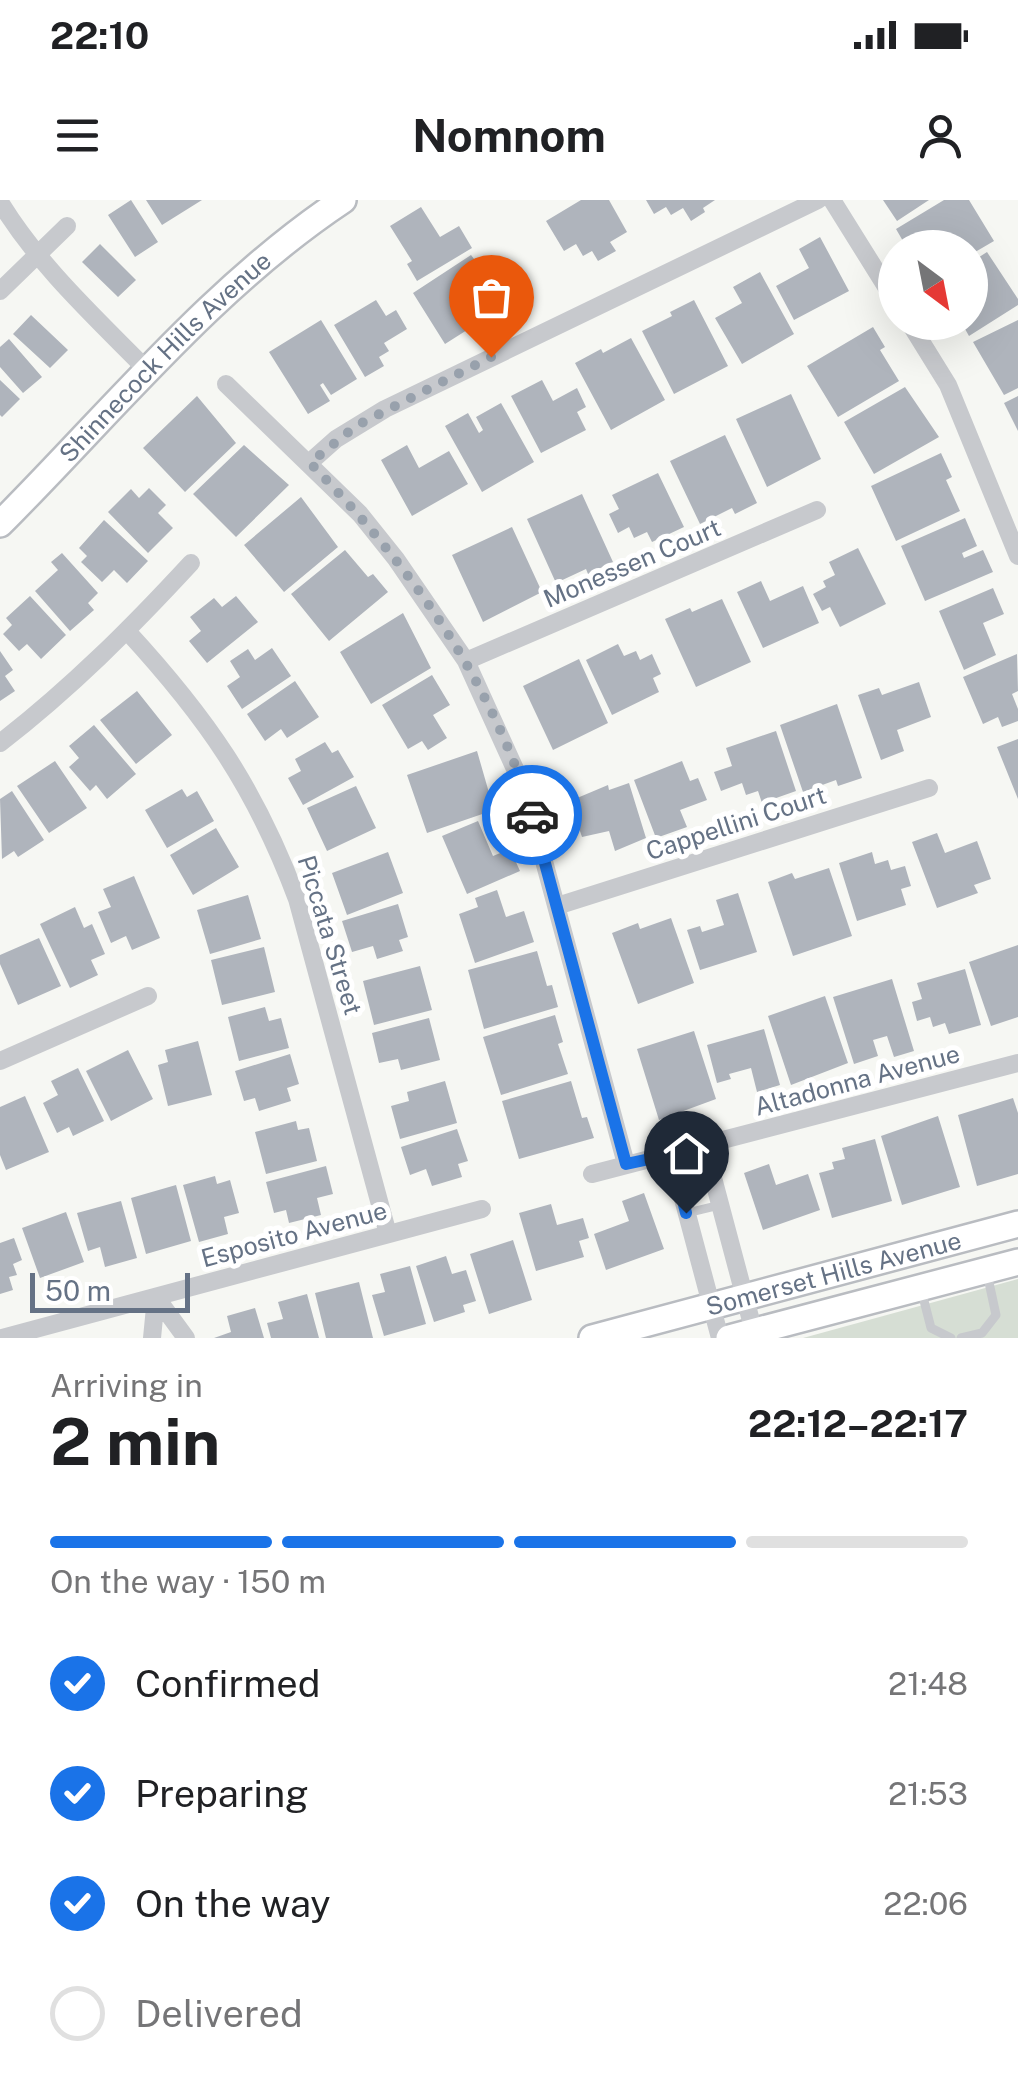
<!DOCTYPE html>
<meta charset="utf-8">
<style>
:root{--surface:#fff;--page:#f2f2f2;--text:#202124;--muted:#757577;--line:#e0e0e0;--accent:#1a73e8}
body{margin:0;font-family:"Public Sans",sans-serif;background:var(--page);color:var(--text);height:100vh;display:flex;flex-direction:column;font-size:38px;white-space:nowrap}
*{box-sizing:border-box;margin:0}
p{font-size:32px;color:var(--muted)}
.icon{flex:none;width:55px;height:55px;fill:none;stroke:currentColor;stroke-width:2;stroke-linecap:round;stroke-linejoin:round}
.map{position:relative;height:1138px;overflow:hidden}
.drawer{display:flex;flex-direction:column;background:var(--surface);flex:1}
.drawer>*{flex:none}
.needle{width:65px;rotate:148deg}
.fabs{position:absolute;left:878px;top:30px;display:grid;gap:20px}
.fabs a{display:grid;place-items:center;width:110px;height:110px;border-radius:50%;background:var(--surface);box-shadow:0 10px 40px #0002;font-size:50px}
.scale{position:absolute;left:30px;bottom:25px;width:160px;box-sizing:border-box;padding-left:10px;border:5px solid #657285;border-top:0;font-size:28px;line-height:35px;white-space:nowrap;color:#657285;-webkit-text-stroke:8px #fff;paint-order:stroke}
.pin{position:absolute;display:grid;place-items:center;width:85px;height:85px;color:#fff;margin:-102px -42px;border-radius:50% 50% 50% 0;rotate:-45deg;box-shadow:0 0 10px #0007}
.pin .icon{rotate:45deg}
.courier{position:absolute;display:grid;place-items:center;width:100px;height:100px;margin:-50px;border:8px solid #1a73e8;border-radius:50%;background:#fff;color:#222;box-shadow:0 2px 12px #0007}
.overview em{font-style:normal;font-weight:700}
.overview div{display:flex;flex-direction:column-reverse}
.overview{display:flex;align-items:center;justify-content:space-between;height:170px;padding:0 50px}
h1{font-size:65px;font-weight:700;line-height:75px}
.bar{display:grid;grid-template-columns:repeat(4,1fr);gap:15px 10px;align-content:center;height:120px;padding:0 50px}
.bar i{height:12px;border-radius:8px;background:var(--line)}
.bar .selected{background:var(--accent)}
.bar p{grid-column:span 4}
ol{padding:0 50px;list-style:none}
li{display:flex;align-items:center;gap:30px;height:110px}
li p{margin-inline-start:auto}
li .icon{padding:10px;border-radius:50%;background:var(--accent);color:#fff;stroke-width:4}
li:last-child{color:var(--muted)}
li i{width:55px;height:55px;border:5px solid var(--line);border-radius:50%}
.status{display:flex;justify-content:space-between;align-items:center;height:70px;padding:0 50px;background:var(--surface);direction:ltr}
.status svg{height:28px;fill:currentColor}
header{display:flex;justify-content:space-between;align-items:center;height:130px;padding:0 50px;background:var(--surface);font-size:45px;font-weight:700}
.map>svg:first-child{display:block}
.green{fill:#d6ded4}
.building{fill:#afb4bc}
.lines{fill:none;stroke-linecap:round;stroke-linejoin:round}
.secondary-casing{stroke:#b9bcc1;stroke-width:30}
.lane{stroke:#c7c9cd;stroke-width:9}
.street{stroke:#c7c9cd;stroke-width:18}
.secondary{stroke:#fff;stroke-width:25}
.done{stroke:#98a1ac;stroke-width:10;stroke-dasharray:0 18}
.route{stroke:#1a73e8;stroke-width:12}
.labels{text-anchor:middle;stroke-width:10;stroke-linejoin:round;paint-order:stroke}
.street-label{font-size:25px;fill:#657285;stroke:#fff}
</style>
<div class="status"><b>22:10</b><svg viewBox="0 0 49 12"><path d="M0 12V9h3v3zM5 12V6h3v6zM10 12V3h3v9zM15 12V0h3v12zM26 1h20v11H26zM47 4h2v5h-2z"/></svg></div>
<header><svg class="icon" aria-label="menu" viewBox="0 0 24 24"><path d="M4 6h16M4 12h16M4 18h16"/></svg>Nomnom<svg class="icon" aria-label="person" viewBox="0 0 24 24"><circle cx="12" cy="8" r="4"/><path d="M4 21q1-7 8-7t8 7"/></svg></header>
<div class="map">
<svg width="1018" height="1138" viewBox="0 0 1018 1138">
<rect width="100%" height="100%" fill="#f6f7f3"/>
<path class="green" d="M1018 1079V1138H803Z"/>
<path class="building" d="M131 0 158 42 135 57 108 15Z
M146 0H202L162 25Z
M581 0H609L627 32 610 42 616 51 598 61 592 51 583 56 576 44 564 51 546 21Z
M646 0H715L703 8 705 12 691 21 683 8 671 15 666 7 654 14Z
M883 0H929L897 21Z
M944 0H969L994 41 970 55V48H907L896 29Z
M421 7 440 37 459 26 472 48 417 81 407 64 412 61 390 26Z
M820 37 849 91 794 120 776 86 809 68 799 49Z
M100 44 136 80 118 97 82 62Z
M987 52 1018 99V105L969 136 961 122H970V105L975 102 970 94V63Z
M471 55 508 104 445 144 413 93Z
M760 72 794 134 742 164 715 118 742 103 733 87Z
M376 100 386 116 396 110 407 129 384 143 389 151 379 157 384 166 365 177 334 125Z
M694 100 728 166 674 194 642 131 672 116 670 112Z
M31 115 68 150 50 168 13 134Z
M321 120 357 179 331 195 323 183 320 185 330 201 308 214 269 152Z
M1018 120V188L1004 195 973 142Z
M873 127 885 147 880 150 899 181 838 217 807 166Z
M631 138 665 200 611 230 575 163 601 149 603 153Z
M9 139 42 177 23 193 0 167V147Z
M0 180 20 199 2 217 0 215Z
M542 180 553 201 577 188 586 207 577 212 586 230 541 253 511 196Z
M905 187 939 237 874 274 844 222Z
M791 194 821 259 767 287 736 219Z
M197 196 236 243 185 292 143 248Z
M1018 196V231L1004 203Z
M501 203 534 262 482 292 445 226 468 213 479 233 483 230 476 217Z
M725 235 757 303 735 314 732 308 700 324 670 261Z
M244 245 289 285 236 337 193 294Z
M407 245 419 268 449 251 468 284 412 316 381 260Z
M941 253 952 277 946 280 960 311 896 341 871 286Z
M658 273 684 327 652 342 647 332 634 338 629 327 618 333 609 314 619 309 612 295Z
M149 288 166 305 158 313 173 328 148 353 108 312 131 289 139 298Z
M582 294 613 362 588 374 586 369 556 383 527 319Z
M301 297 338 347 284 392 244 345Z
M965 318 977 346 962 353 964 358 983 350 993 372 925 401 901 346Z
M104 320 148 361 127 383 114 370 102 382 81 362 87 356 79 348Z
M512 327 542 392 483 422 452 355Z
M858 348 886 404 840 427 830 407 822 411 813 394 826 387 823 381 835 375 829 362Z
M345 350 368 377 373 374 388 392 329 441 291 394Z
M62 353 98 393 88 403 94 410 70 431 35 391 58 370 51 362Z
M761 381 770 401 803 386 819 423 763 448 737 392Z
M993 388 1004 414 983 423 996 455 964 470 939 411Z
M30 396 66 435 41 459 27 444 19 451 3 434 12 425 6 418Z
M236 396 258 422 207 463 189 441 201 431 190 417 214 398 222 407Z
M722 399 751 462 696 487 665 419 690 408 692 412Z
M403 413 431 468 371 504 340 452Z
M618 444 624 456 636 451 640 460 652 454 661 474 653 478 659 492 612 515 586 460Z
M272 448 291 476 242 509 227 486 240 477 230 461 248 449 255 460Z
M0 451 13 470 5 476 15 491 0 501Z
M1017 454 1018 491 1012 494 1018 509V521L1002 527 998 517 983 524 963 477Z
M579 459 608 523 553 550 523 486Z
M432 475 450 505 433 515 447 538 428 550 422 541 408 549 382 505Z
M295 481 319 517 287 538 281 529 265 541 247 514Z
M919 482 931 517 897 530 904 551 881 560 858 495 879 488 882 495Z
M137 491 172 535 136 564 100 520Z
M837 504 862 578 838 586 836 580 803 592 780 525Z
M94 525 136 574 107 599 96 585 90 591 69 567 79 558 69 546Z
M776 531 796 591 762 603 758 591 746 595 742 583 721 591 714 572 732 566 726 548Z
M1018 539V599L997 547Z
M325 542 332 553 338 550 354 577 303 605 288 578 301 571 295 559Z
M477 551 494 610 427 633 407 575Z
M55 561 87 608 49 633 17 586Z
M682 561 690 581 698 578 707 600 680 610 687 627 656 638 634 580Z
M629 583 646 638 615 651 609 631 582 637 570 601 608 585 609 590Z
M356 586 376 628 327 651 307 608Z
M182 589 187 597 197 591 214 621 167 648 145 610Z
M12 591 44 640 18 657 14 651 2 659 0 599Z
M478 621 493 656 510 649 520 671 467 694 442 636Z
M216 628 239 667 193 695 170 655Z
M937 633 945 653 977 641 991 679 974 685 978 693 937 708 912 642Z
M388 652 403 693 347 715 332 673Z
M872 652 875 664 888 660 891 670 905 666 911 686 901 689 906 705 857 721 839 663Z
M829 668 852 736 793 756 768 682 792 673 795 679Z
M134 676 160 738 132 750 126 736 111 743 98 712 111 707 103 689Z
M497 690 506 717 524 711 534 742 475 763 459 714 478 707 475 698Z
M738 693 757 752 700 770 687 730 700 726 702 732 724 725 716 700Z
M248 695 261 739 210 754 197 710Z
M398 704 408 737 399 740 403 751 377 759 373 746 352 752 342 721Z
M75 707 84 728 92 724 105 754 91 760 98 775 70 788 40 724Z
M671 718 694 783 638 804 612 733 638 723 640 729Z
M39 738 61 786 18 805 0 764V755Z
M1018 745V817L991 826 969 762Z
M264 747 275 792 222 805 211 760Z
M537 751 547 786 552 785 558 807 484 829 468 770Z
M420 766 432 810 374 825 363 781Z
M965 769 981 825 949 834 945 823 933 827 930 817 917 821 912 802 922 799 917 783Z
M892 779 914 851 894 857 887 836 873 840 878 856 854 864 833 797Z
M825 796 848 863 791 885 768 816Z
M265 807 269 821 281 818 289 848 239 861 228 817Z
M555 815 563 842 558 844 568 874 501 895 483 837Z
M429 818 440 860 401 870 398 859 379 863 372 833Z
M764 829 780 885 757 892 751 868 729 874 731 879 717 883 707 845Z
M694 831 716 899 659 920 637 849Z
M198 841 212 895 168 906 158 865 168 862 165 850Z
M128 850 153 899 111 921 86 871Z
M290 854 299 884 287 888 291 901 259 911 255 898 244 901 235 871Z
M78 868 104 921 73 936 69 927 57 933 43 903 58 895 51 881Z
M445 881 457 923 400 939 391 906 409 901 407 892Z
M571 881 582 918 587 917 594 938 519 959 502 901Z
M25 896 49 952 6 970 0 955V907Z
M1013 898 1018 913V974L977 986 958 915Z
M938 916 960 987 902 1005 881 936Z
M296 921 298 930 309 928 317 961 266 974 255 932Z
M457 929 468 961 458 964 462 977 432 986 426 969 410 975 401 947Z
M875 939 892 1001 832 1018 819 973 834 969 832 962 845 959 842 948Z
M769 964 776 985 808 974 820 1010 763 1030 744 973Z
M326 966 333 994 317 998 321 1015 289 1023 286 1010 274 1013 266 982Z
M215 976 217 984 230 980 239 1013 224 1017 228 1034 199 1042 183 985Z
M176 985 191 1041 146 1054 131 998Z
M644 993 664 1049 606 1070 594 1034 629 1021 622 1001Z
M121 1001 137 1058 105 1067 100 1047 88 1051 77 1013Z
M551 1004 557 1025 583 1018 589 1038 579 1041 584 1057 536 1071 519 1013Z
M66 1012 84 1062 40 1078 22 1028Z
M14 1038 22 1060 13 1064 17 1075 9 1077 13 1090 0 1094V1043Z
M513 1040 532 1100 489 1114 470 1054Z
M446 1056 452 1074 466 1070 476 1101 463 1105 465 1112 434 1122 416 1066Z
M410 1066 426 1124 384 1136 372 1095 385 1092 380 1074Z
M359 1082 373 1138H326L315 1093Z
M307 1094 319 1138H271L267 1123 283 1119 278 1102Z
M255 1108 264 1138H214L231 1132 227 1116Z"/>
<g class="lines">
<defs>
<g id="secondary">
<path id="s1" d="M0 324C110 214 212 87 343 0"/>
<path id="s2" d="M592 1138 1018 1024"/>
<path d="M729 1138 1018 1062"/>
</g>
</defs>
<use href="#secondary" class="secondary-casing"/>
<path class="lane" d="M687 1013 720 1005
M921 1089 931 1128 951 1138
M961 1138 982 1133 996 1115 987 1073"/>
<path class="street" d="M832 0 895 101
M0 2C39 66 96 118 148 171
M0 91 67 26
M909 122 948 185 1018 356
M226 184 360 314 396 359 466 461 525 591 626 964
M309 263 336 239 385 209 818 0
M127 431C207 518 255 587 297 699L388 1034
M466 461 817 310
M0 543C70 489 131 428 191 363
M557 706 929 588
M0 861 148 796
M592 974 1018 863
M156 1097 186 1138
M2 1138 482 1009
M152 1138 156 1097
M720 1138 679 984 687 951 712 974 754 1132"/>
<use href="#secondary" class="secondary"/>
</g>
<g class="lines">
<path class="done" d="M491 157 356 226 310 263C408 363 491 478 532 615"/>
<path class="route" d="M532 615 626 964 687 951 679 984 686 1013"/>
</g>
<g class="labels">
<g class="street-label">
<text dy="9" stroke="none"><textPath href="#s1" startOffset="235">Shinnecock Hills Avenue</textPath></text>
<text transform="translate(632 363) rotate(-23)" y="9">Monessen Court</text>
<text transform="translate(736 623) rotate(-18)" y="9">Cappellini Court</text>
<text transform="translate(330 735) rotate(73)" y="9">Piccata Street</text>
<text transform="translate(857 880) rotate(-15)" y="9">Altadonna Avenue</text>
<text transform="translate(294 1034) rotate(-15)" y="9">Esposito Avenue</text>
<text dy="9" stroke="none"><textPath href="#s2" startOffset="250">Somerset Hills Avenue</textPath></text>
</g>
</g>
</svg>
<div class="fabs">
<a><svg class="needle" viewBox="-14 -14 28 28"><path d="M0-13l5 13h-10z" fill="#e53935"/><path d="M0 13l5-13h-10z" fill="#757577"/></svg></a>
</div>
<div class="scale">50 m</div>
<div class="pin" style="left:491px;top:157px;background:#ea580c"><svg class="icon" aria-label="bag" viewBox="0 0 24 24"><path d="M5 8h14l-1 12H6zM9 8a3 3 0 0 1 6 0"/></svg></div>
<div class="pin" style="left:686px;top:1013px;background:#1f2937"><svg class="icon" aria-label="home" viewBox="0 0 24 24"><path d="M3 11l9-7 9 7M6 9v11h12V9"/></svg></div>
<div class="courier" style="left:532px;top:615px"><svg class="icon" aria-label="car" viewBox="0 0 24 24"><path d="M5 17H2v-5l4-1 3-4h7l3 4 3 1v5h-3M9 17h6M6 11h13"/><circle cx="7" cy="17" r="2"/><circle cx="17" cy="17" r="2"/></svg></div>
</div>
<section class="drawer">
<div class="overview"><div><h1>2 min</h1><p>Arriving in</p></div><em>22:12–22:17</em></div>
<div class="bar"><i class="selected"></i><i class="selected"></i><i class="selected"></i><i></i><p>On the way · 150 m</p></div>
<ol>
<li><svg class="icon" aria-label="check" viewBox="0 0 24 24"><path d="M5 12l5 5 9-10"/></svg>Confirmed<p>21:48</p></li>
<li><svg class="icon" aria-label="check" viewBox="0 0 24 24"><path d="M5 12l5 5 9-10"/></svg>Preparing<p>21:53</p></li>
<li><svg class="icon" aria-label="check" viewBox="0 0 24 24"><path d="M5 12l5 5 9-10"/></svg>On the way<p>22:06</p></li>
<li><i></i>Delivered</li>
</ol>
</section>
